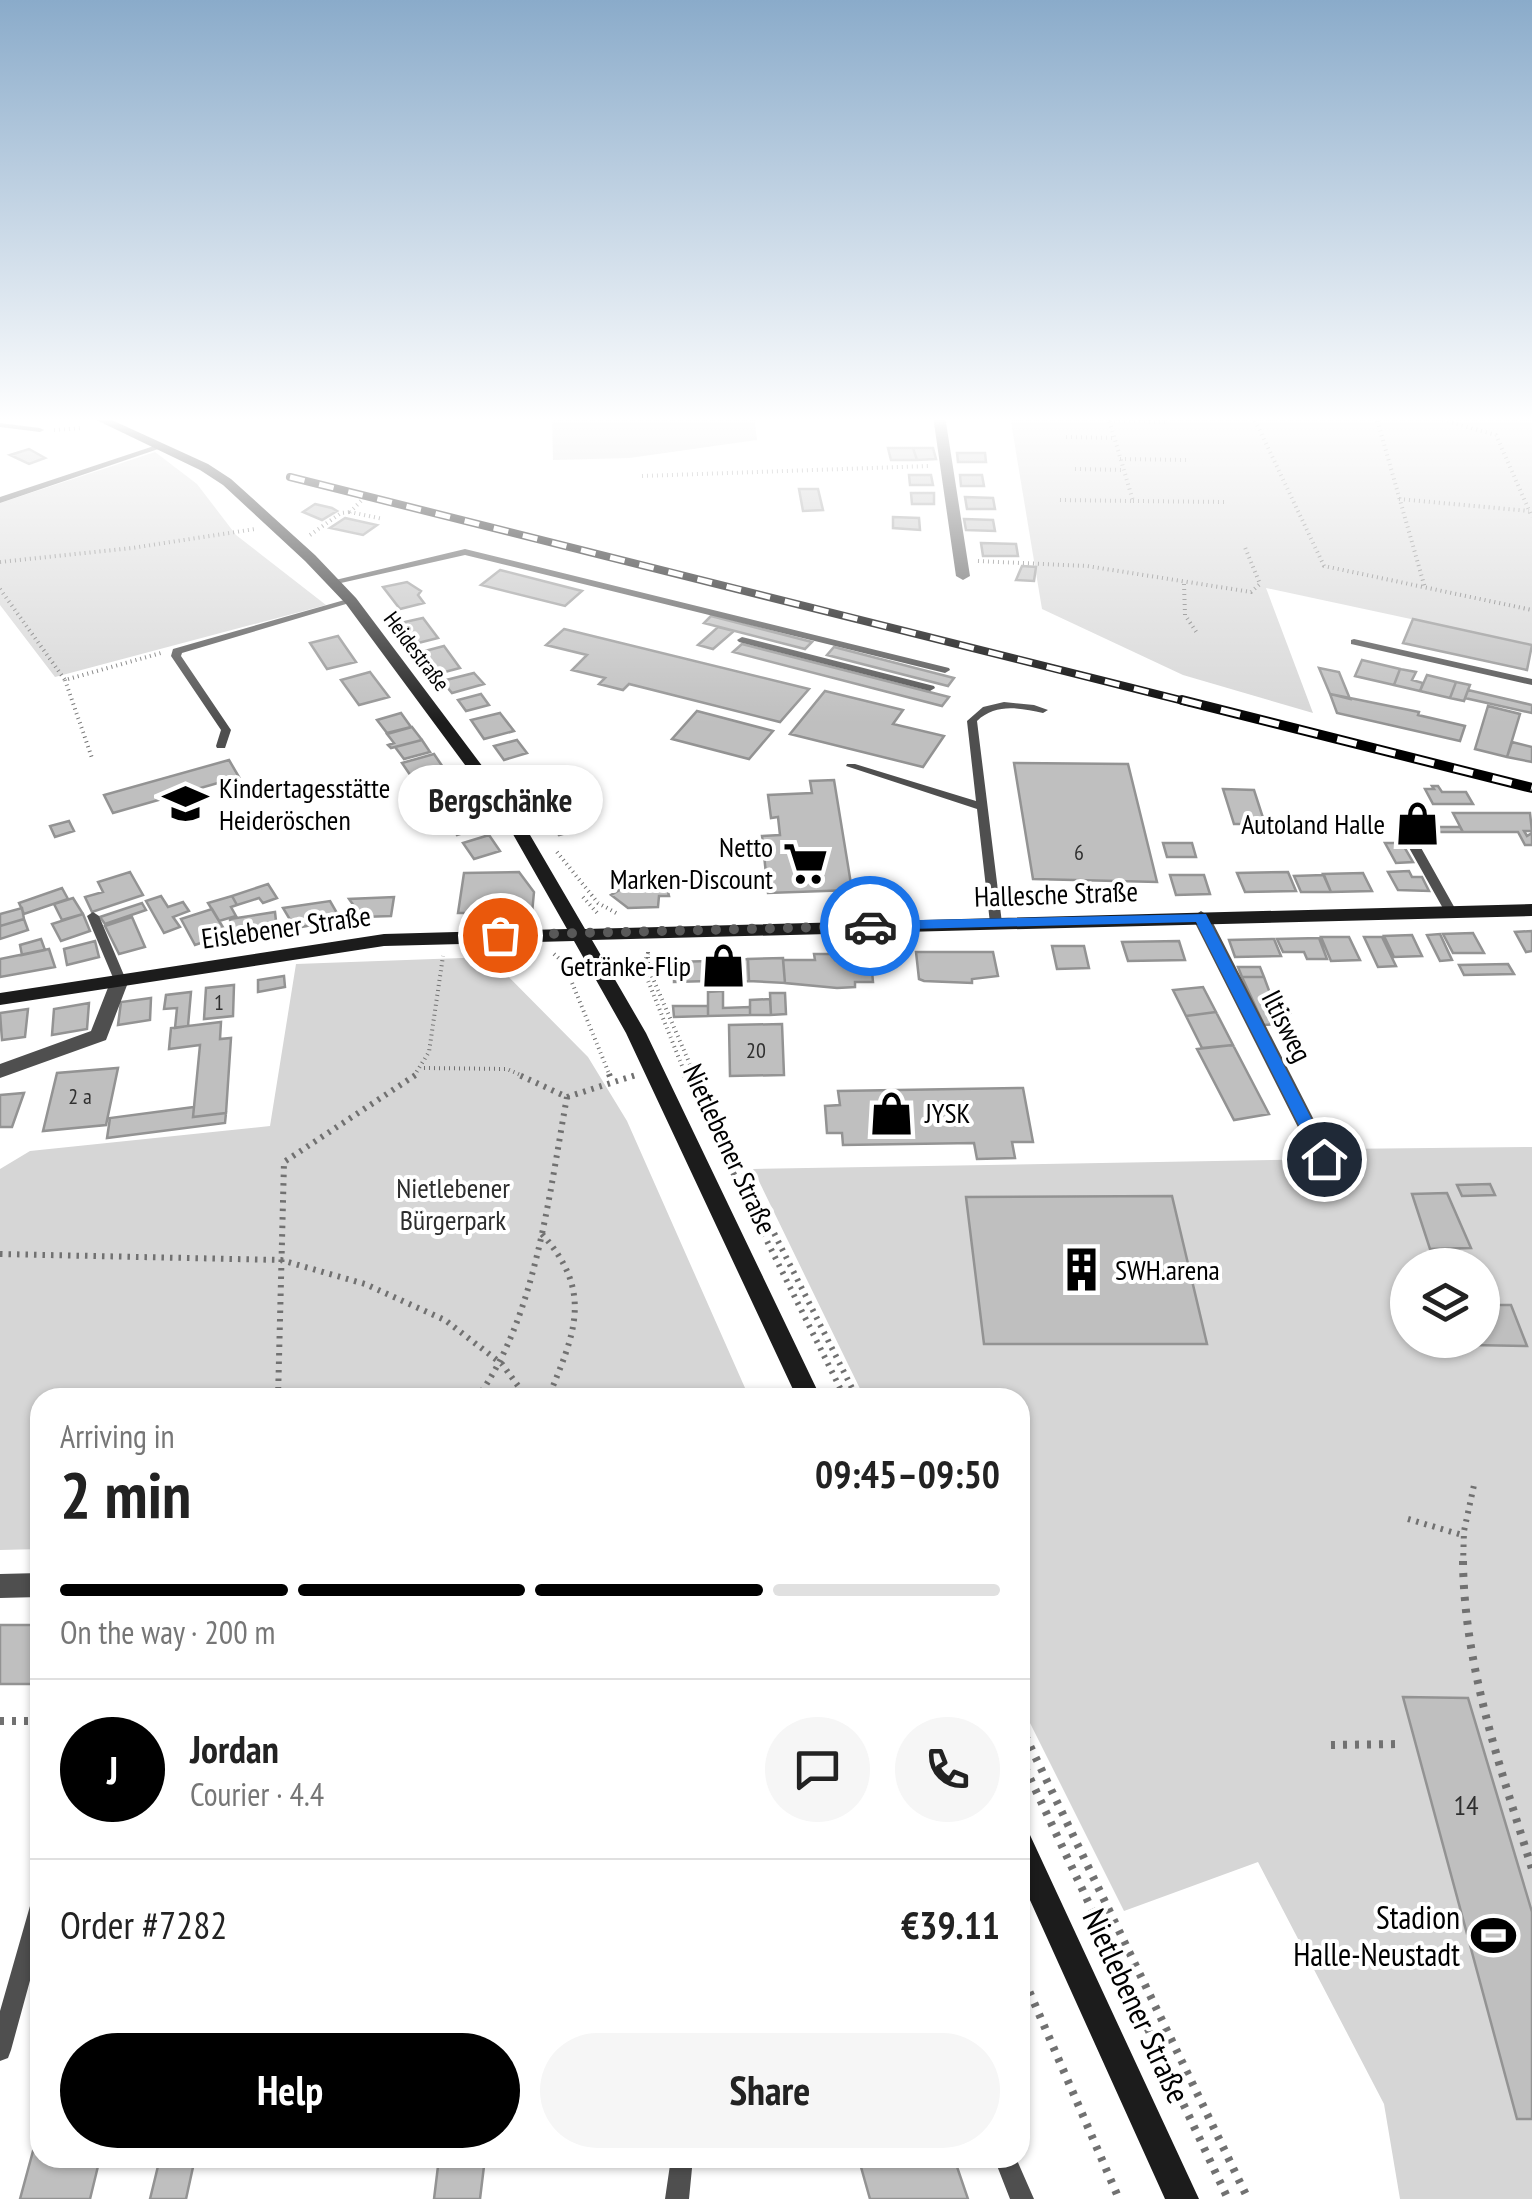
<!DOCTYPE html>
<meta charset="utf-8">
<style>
:root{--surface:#fff;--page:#f6f6f6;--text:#222;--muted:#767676;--line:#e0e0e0;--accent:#000}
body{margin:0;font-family:"PT Sans Narrow",sans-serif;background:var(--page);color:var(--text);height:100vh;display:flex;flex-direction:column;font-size:38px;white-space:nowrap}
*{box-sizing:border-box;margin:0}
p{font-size:32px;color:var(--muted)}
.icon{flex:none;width:55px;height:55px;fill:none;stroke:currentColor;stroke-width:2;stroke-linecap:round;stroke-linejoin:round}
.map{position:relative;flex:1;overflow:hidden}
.details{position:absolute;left:30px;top:1388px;width:1000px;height:780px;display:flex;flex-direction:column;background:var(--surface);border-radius:30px;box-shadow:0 2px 8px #0004}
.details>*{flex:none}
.controls{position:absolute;left:1390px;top:1248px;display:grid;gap:20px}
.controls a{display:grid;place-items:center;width:110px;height:110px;border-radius:50%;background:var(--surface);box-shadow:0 2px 8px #0004;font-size:50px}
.pin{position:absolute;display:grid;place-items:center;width:85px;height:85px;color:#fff;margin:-42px;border:5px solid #fff;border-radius:50%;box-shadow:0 2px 10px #0007}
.courier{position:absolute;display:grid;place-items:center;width:100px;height:100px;margin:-50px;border:8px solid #1a73e8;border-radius:50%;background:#fff;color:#222;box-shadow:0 2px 12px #0007}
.bubble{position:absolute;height:70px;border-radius:35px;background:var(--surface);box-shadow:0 2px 8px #0004;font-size:32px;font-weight:700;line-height:70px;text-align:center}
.overview em{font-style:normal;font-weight:700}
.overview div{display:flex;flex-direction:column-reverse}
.overview{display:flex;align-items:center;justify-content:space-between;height:170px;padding:0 30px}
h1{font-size:65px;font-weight:700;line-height:75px}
.bar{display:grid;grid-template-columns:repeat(4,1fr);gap:15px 10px;align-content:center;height:120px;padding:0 30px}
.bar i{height:12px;border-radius:8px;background:var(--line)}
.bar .current{background:var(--accent)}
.bar p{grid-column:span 4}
.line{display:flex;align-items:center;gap:25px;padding:0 30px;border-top:2px solid var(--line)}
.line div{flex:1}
.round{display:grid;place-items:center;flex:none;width:105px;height:105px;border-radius:52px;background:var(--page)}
.cta{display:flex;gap:20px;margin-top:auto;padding:20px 30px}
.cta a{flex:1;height:115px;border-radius:60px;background:var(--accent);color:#fff;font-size:40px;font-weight:700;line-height:115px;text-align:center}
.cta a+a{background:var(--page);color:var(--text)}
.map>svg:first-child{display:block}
.green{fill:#d6d6d6;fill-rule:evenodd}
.building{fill:#bfbfbf;stroke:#939393;stroke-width:2.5}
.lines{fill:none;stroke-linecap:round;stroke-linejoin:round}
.path-far2{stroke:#717171;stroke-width:4;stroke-dasharray:1 4;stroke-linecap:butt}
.path-far1{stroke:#717171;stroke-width:6;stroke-dasharray:2.5 6;stroke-linecap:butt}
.path{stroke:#717171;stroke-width:8;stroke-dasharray:4 8;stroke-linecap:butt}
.lane{fill:#4f4f4f;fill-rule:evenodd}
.street{fill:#4f4f4f;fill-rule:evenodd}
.secondary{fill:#1c1c1c;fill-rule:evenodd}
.rail-far1-casing{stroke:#000;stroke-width:8}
.rail-casing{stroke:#000;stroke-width:10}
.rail-far1{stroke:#fff;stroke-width:5;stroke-dasharray:15;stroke-linecap:butt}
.rail{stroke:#fff;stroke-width:6;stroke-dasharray:20;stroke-linecap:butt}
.route{fill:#1a73e8}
.done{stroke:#595959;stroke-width:10;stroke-dasharray:0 18}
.labels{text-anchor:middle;stroke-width:8;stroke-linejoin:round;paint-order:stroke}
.far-street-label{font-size:22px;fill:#000;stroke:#fff}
.number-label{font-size:22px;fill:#303030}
.poi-label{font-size:28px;fill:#000;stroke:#fff;text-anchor:start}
.street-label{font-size:28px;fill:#000;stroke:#fff}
.park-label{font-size:28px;fill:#2d2d2d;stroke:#fff}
.near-number-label{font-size:28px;fill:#303030}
.near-poi-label{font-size:32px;fill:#000;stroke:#fff;text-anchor:end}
.near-street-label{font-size:32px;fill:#000;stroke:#fff}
</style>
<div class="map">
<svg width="1532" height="2199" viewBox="0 0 1532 2199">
<rect width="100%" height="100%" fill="#fff"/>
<path class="green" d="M552 416H754L757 440 629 458 553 460Z
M1010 416 1532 417V645L1266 588 1313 713 1183 675 1042 609Z
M155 452 197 484 236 535 326 605 55 677 0 605V503Z
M489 957 588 1057 627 1121 749 1397 40 1398V1549L0 1550V1169L30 1151 270 1126 296 964Z
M1532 1147V2199H1400L1384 2104 1258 1862 1124 1911 1020 1703V1398L864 1397 753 1169 1335 1159V1149ZM1408 1265H1482V1340H1408Z"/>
<path class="building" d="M888 448H913L917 460H891Z
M913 448H933L936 459 917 460Z
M29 449 45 458 29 464 10 455Z
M957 453H985L986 462H958Z
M909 475H931L933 485H910Z
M960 475H982L984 486H961Z
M799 489H818L823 510 803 511Z
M911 493H934V504H912Z
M965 497 993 498 995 509H967Z
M315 504 332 508 337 511 322 520 303 512Z
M893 517 919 518 920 530 893 528Z
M345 518 377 525 363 535 330 528Z
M964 519 993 520 995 531 966 530Z
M981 543 1016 544 1018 556H983Z
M1022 566 1036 567 1034 581 1016 580Z
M500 570 582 591 565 606 481 585Z
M407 582 421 591 418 595 424 603 400 609 383 587Z
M711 616 812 642 805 649 704 623Z
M423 618 438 638 414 644 400 623Z
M1413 619 1532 645 1527 670 1403 643Z
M718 627 734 631 713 649 698 645Z
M564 629 809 689 780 722 629 684 623 690 599 684 605 678 572 670 587 655 546 645Z
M338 636 356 662 327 669 310 643Z
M742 644 949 697 942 706 733 652Z
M444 646 460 668 437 674 421 652Z
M834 647 954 678 948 686 827 655Z
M1362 660 1400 669 1394 685 1355 676Z
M1319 668 1339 672 1350 699 1330 694Z
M1400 669 1416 672 1412 680 1423 683 1420 691 1394 685Z
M370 672 389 697 359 705 341 680Z
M474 673 484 684 452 693 442 681Z
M1427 675 1456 682 1450 698 1420 691Z
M1456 682 1470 685 1464 701 1450 698Z
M1468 690 1532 705V713L1465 698Z
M825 691 903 710 893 724 944 736 923 767 790 734Z
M481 694 489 705 466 711 458 700Z
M1330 694 1419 712 1418 715 1465 726 1460 741 1337 713Z
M1488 706 1520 714 1507 757 1475 749Z
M697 711 773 731 749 759 672 739Z
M401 713 411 727 387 733 377 720Z
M500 713 514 731 484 739 471 720Z
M412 727 422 740 391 748 388 745 394 743 387 734Z
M422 740 430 752 404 759 395 747Z
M517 740 527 753 504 760 494 746Z
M1512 742 1532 747V762L1507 757Z
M434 754 449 776 417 785 402 763Z
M229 760 239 777 113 813 104 795Z
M1014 763 1128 764 1157 882 1033 879Z
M537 767 548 780 525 788 513 774Z
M449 776 463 795 436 803 422 784Z
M834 780 852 890 768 893 762 836 780 835 778 817 771 818 768 795 812 793 810 781Z
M1432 786H1438L1442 792H1466L1473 804H1433L1425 789H1434Z
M1223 789 1254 790 1265 824H1234Z
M560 791 569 804 541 811 533 798Z
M463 795 473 811 446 818 436 803Z
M473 811 484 826 457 835 446 818Z
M1453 813H1530L1532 831H1524L1527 836 1532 833V845H1525L1518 832H1463Z
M575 816 584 828 559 835 550 823Z
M69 821 74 831 55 837 50 826Z
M1411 827H1460L1463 832H1414Z
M489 835 500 851 474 859 463 843Z
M1163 843H1192L1196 857H1167Z
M1385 843H1402L1413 862 1396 863Z
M1409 871 1412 877H1422L1429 891 1398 890 1388 872Z
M130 872 143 895 92 912 85 897 103 892 98 882Z
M519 872 534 892 532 913H458L464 873Z
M1288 872 1296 891 1245 892 1237 873Z
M1363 873 1372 891 1331 892 1323 874Z
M1170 875H1204L1210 894 1176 895Z
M1324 875 1331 892H1301L1294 876Z
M665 879 669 896H659L658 907 628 908 611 895 623 888 624 880Z
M268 884 277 898 263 903 259 898 237 905 232 896Z
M62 888 68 899 24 914 19 903Z
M161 896 168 907 183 902 189 911 173 917 180 927 164 933 146 901Z
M232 896 237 905 231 907 236 916 219 921 208 903Z
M394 897 391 916 362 917 349 899Z
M73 898 83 914 62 920 54 904Z
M330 901 341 920 295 928 283 908Z
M142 903 146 910 105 924 100 917Z
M22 908 24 919 0 926V914Z
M212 909 227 934 195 945 181 919Z
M275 912 277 930 231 938 230 919Z
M83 914 90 931 61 941 52 924Z
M132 917 145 947 119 954 105 926Z
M24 919 28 930 0 939V926Z
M1532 931V951L1526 952 1515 932Z
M1473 933 1484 953H1453L1443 934Z
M1440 934 1452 960 1440 961 1427 935Z
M1412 935 1422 956 1394 957 1384 936Z
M1321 937H1349L1360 960 1331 961Z
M1364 937H1382L1396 966 1378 967Z
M1319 938 1327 959H1307L1304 952H1283L1277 939Z
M41 939 45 950 22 955 20 945Z
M1274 939 1281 956 1235 957 1229 940Z
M95 941 99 957 67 965 64 949Z
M1179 941 1185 960 1128 961 1122 942Z
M1052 946H1084L1089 968 1057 969Z
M49 949 55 967 0 977V959Z
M916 952H993L998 976 972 979V983L924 981 919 979Z
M814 954H834L835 960H871L873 982H855V987L837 988 785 983 783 960H815Z
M783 958 785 983 749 981 748 959Z
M748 959 749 981 708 983V961Z
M708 961V981L674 982V962Z
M1508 964 1514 974 1464 975 1459 965Z
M1238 967H1260L1264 977H1242Z
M284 976 285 987 258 992V980Z
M1242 977H1264L1274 1004H1285L1290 1013 1281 1017 1285 1024 1264 1025Z
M234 985 233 1016 204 1019 206 988Z
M1203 987 1216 1012 1186 1016 1173 990Z
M723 991V1008L750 1007V1015L708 1016V992Z
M191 992 188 1026 175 1028 177 1008 164 1009 166 995Z
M770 993H785L786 1014 771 1015Z
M151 998 150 1020 118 1025 121 1002Z
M770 999 771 1015H750V1000Z
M89 1003 87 1029 52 1035 54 1009Z
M673 1006H708V1016L674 1017Z
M28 1009 25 1037 2 1040 0 1013Z
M1216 1012 1233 1045 1202 1048 1186 1016Z
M221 1022 220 1039 231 1038 226 1113 193 1117 200 1045 169 1049 171 1028Z
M782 1024 784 1075 730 1076 729 1025Z
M1233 1045 1269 1114 1234 1120 1197 1049Z
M118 1068 106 1125 43 1131 57 1073Z
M1023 1088 1033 1142H1012L1015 1158 977 1159 974 1143 843 1145 842 1133H827L825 1106 840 1105 838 1091Z
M24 1093 12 1127H0V1095Z
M194 1107 193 1117 226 1113 225 1123 107 1138 110 1118Z
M1490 1184 1495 1195 1462 1196 1457 1185Z
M1447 1193 1471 1248 1430 1249 1412 1194Z
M1172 1196 1207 1344H984L966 1197Z
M1482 1305H1511L1527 1346 1415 1344 1413 1340H1482Z
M0 1625H40V1684H0Z
M1403 1697 1468 1698 1532 1912V2119H1517Z
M36 2140H40V2158H100L90 2199H20Z
M160 2158H195L186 2199H150Z
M439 2158H485L480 2199H434Z
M885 2158H954L968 2199H870L861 2167Z"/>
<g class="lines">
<path class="path-far2" d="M1253 416 1324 566 1532 610
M1376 416 1425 588
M1428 416 1496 435 1532 517
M578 417 582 416
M1109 421 1166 422
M54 430 83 428
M1066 437 1114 438
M1120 459 1187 460
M1075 469 1124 470
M642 476 929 466
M1399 499 1529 511
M1060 500 1133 501 1108 416
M361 501 350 512 383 519
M1133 501 1226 502
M310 535 341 513 350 512
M978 561 1087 566 1251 592 1260 584 1244 545
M0 562 132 548 255 529
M1184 584 1185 615 1197 633
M0 589 65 680 161 653
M65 680 92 758
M557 852 598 903 618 914
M583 897 599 915
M648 952V967L695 1076
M648 953 643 968 686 1076
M554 954 564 963 610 1076
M424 1068 507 1069 523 1076
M414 1076 429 1052 443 956
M632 1076 636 1075"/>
<path class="path-far1" d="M609 1074 612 1082
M684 1074 845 1398
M694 1074 857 1398
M567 1097 636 1075
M542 1234C594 1292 575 1333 548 1398
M0 1254 281 1260 365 1284 445 1320 502 1364 527 1398
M278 1398 284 1162 417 1074
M477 1398C536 1318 549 1194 567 1097L517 1074
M1408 1519 1462 1535
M1463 1564 1464 1531 1474 1485"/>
<path class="path" d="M1463 1561C1464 1667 1501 1769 1532 1869
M0 1721H40
M1020 1725 1248 2199
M1331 1745 1401 1744
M1020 1757 1228 2199
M1020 1970 1119 2199"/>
<path class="lane" d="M0 423 40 428 44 430 40 432 0 427Z
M160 444 167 446 0 503V497Z
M465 549 949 668 950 670 945 673 465 555 332 585 327 582Z
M348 599 356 601 182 653 181 656 231 730 225 748H217L216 746 221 730 171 656 173 649Z
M742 637 934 686 935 688 930 691 739 642 737 640Z
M1354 639 1532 679V685L1351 644V640Z
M1004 702 1034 705 1048 710 1043 713C1019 708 996 703 977 721L1002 923 996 927 990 923 977 809 846 766 847 764H855L976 801 967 721 983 707Z
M1409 834 1415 837 1457 912 1455 915H1447L1445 912 1403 837Z
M93 912 99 916 126 980 125 983H115L114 980 87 916Z
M40 1896V1944L11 2050 8 2058 0 2061V2011L30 1906 33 1899Z
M671 2158H693L689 2199H665Z
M994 2158H1016L1034 2199H1010Z"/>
<path class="street" d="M933 416H945L970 576 963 580 956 576Z
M1201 911 1210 917 1334 1159 1331 1164H1317L1314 1159 1192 917Z
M120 974 129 980 106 1040 0 1078V1064L91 1031 111 980Z
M40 1573V1597L0 1598V1574Z"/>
<path class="secondary" d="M88 416H103L208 464 231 479 315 555 356 598 516 811 585 929 1532 904V916L592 940 646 1033 821 1398H797L626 1033 574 941 384 946 0 1005V993L384 934 567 929 502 815 346 604 305 561 223 485 200 470Z
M1020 1830 1030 1835 1199 2199H1165L1020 1878Z"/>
<defs>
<path id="rail-far1" d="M290 477 1192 703"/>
<path id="rail" d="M1182 700 1532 788"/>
</defs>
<use href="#rail-far1" class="rail-far1-casing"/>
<use href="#rail" class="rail-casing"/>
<use href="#rail-far1" class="rail-far1"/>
<use href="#rail" class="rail"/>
</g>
<linearGradient id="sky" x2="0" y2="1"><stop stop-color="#8aabca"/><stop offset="0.58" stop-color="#fff"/><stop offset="1" stop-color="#fff" stop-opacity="0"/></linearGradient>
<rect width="1532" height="723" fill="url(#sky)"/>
<path class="route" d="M1206 914 1332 1159 1330 1164H1318L1316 1159 1196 922 870 930 862 926 870 921Z"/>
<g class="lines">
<path class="done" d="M500 935 870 926"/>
</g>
<defs>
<symbol id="school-bare" viewBox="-9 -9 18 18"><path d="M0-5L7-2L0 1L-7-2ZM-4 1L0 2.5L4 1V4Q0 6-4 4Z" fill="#000" stroke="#fff" stroke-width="2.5" paint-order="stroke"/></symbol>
<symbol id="shop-bare" viewBox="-9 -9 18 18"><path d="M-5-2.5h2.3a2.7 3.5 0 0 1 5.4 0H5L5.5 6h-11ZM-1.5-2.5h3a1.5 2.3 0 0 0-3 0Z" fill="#000" stroke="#fff" stroke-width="2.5" paint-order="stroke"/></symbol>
<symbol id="supermarket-bare" viewBox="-9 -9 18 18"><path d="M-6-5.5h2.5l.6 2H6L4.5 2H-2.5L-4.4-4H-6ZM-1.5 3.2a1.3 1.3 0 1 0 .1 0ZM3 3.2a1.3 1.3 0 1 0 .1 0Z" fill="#000" stroke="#fff" stroke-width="2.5" paint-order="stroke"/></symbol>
<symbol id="building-bare" viewBox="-9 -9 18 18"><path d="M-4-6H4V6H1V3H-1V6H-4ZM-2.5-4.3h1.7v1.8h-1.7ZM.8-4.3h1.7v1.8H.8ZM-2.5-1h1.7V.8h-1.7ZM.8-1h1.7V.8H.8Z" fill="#000" stroke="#fff" stroke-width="2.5" paint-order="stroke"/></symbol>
<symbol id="stadium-bare" viewBox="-9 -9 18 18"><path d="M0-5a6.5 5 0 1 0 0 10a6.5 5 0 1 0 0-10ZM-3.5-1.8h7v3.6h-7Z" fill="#000" stroke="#fff" stroke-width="2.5" paint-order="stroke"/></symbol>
</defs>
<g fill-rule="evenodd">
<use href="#school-bare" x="154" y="772" width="63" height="63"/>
<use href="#shop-bare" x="1386" y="792" width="63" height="63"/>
<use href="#supermarket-bare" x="774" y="832" width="63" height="63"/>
<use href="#shop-bare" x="692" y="934" width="63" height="63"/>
<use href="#shop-bare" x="860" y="1082" width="63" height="63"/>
<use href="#building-bare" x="1050" y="1238" width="63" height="63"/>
<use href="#stadium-bare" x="1462" y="1904" width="63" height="63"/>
</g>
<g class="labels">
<g class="far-street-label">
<text transform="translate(417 651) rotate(53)" y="8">Heidestraße</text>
</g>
<g class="number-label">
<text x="1079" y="860">6</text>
<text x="219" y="1010">1</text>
<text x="756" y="1058">20</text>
<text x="80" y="1104">2 a</text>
</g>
<g class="poi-label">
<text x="219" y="798">Kindertagesstätte<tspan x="219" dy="32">Heideröschen</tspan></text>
<text x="1385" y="834" text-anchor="end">Autoland Halle</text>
<text x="773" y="857" text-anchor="end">Netto<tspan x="773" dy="32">Marken-Discount</tspan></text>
<text x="691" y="976" text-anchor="end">Getränke-Flip</text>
<text x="925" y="1123">JYSK</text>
<text x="1115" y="1280">SWH.arena</text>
</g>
<g class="street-label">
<text transform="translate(1056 894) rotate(-2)" y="10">Hallesche Straße</text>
<text transform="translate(286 927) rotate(-8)" y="10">Eislebener Straße</text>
<text transform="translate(1287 1026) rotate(63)" y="10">Iltisweg</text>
<text transform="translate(730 1149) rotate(65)" y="10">Nietlebener Straße</text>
</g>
<g class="park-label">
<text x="453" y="1198">Nietlebener<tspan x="453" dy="32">Bürgerpark</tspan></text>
</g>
<g class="near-number-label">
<text x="1466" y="1815">14</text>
</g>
<g class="near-poi-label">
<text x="1460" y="1929">Stadion<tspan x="1460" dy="37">Halle-Neustadt</tspan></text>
</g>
<g class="near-street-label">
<text transform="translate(1136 2006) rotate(65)" y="11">Nietlebener Straße</text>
</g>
</g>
</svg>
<div class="controls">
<a><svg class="icon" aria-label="layers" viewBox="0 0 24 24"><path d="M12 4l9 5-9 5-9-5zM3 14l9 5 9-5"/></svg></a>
</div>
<div class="pin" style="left:500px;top:935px;background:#ea580c"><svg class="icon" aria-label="bag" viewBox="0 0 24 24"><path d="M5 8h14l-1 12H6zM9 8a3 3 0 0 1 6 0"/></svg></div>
<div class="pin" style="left:1324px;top:1159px;background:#1f2937"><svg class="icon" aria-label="home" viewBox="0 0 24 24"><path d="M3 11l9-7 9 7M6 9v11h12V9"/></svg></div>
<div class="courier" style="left:870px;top:926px"><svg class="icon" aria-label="car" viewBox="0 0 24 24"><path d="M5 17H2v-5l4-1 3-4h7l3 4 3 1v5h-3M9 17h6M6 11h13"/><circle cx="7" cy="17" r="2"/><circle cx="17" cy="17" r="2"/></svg></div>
<div class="bubble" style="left:398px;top:765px;width:205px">Bergschänke</div>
<section class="details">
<div class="overview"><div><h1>2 min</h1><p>Arriving in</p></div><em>09:45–09:50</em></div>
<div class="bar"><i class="current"></i><i class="current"></i><i class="current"></i><i></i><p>On the way · 200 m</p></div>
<div class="line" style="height:180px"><b class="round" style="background:var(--accent);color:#fff">J</b><div><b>Jordan</b><p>Courier · 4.4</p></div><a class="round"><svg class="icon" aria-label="chat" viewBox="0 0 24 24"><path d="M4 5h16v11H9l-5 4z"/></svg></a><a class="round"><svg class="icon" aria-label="phone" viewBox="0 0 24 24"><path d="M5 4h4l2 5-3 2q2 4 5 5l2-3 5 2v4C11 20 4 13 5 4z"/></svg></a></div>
<div class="line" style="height:130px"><div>Order #7282</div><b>€39.11</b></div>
<div class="cta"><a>Help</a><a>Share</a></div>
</section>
</div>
